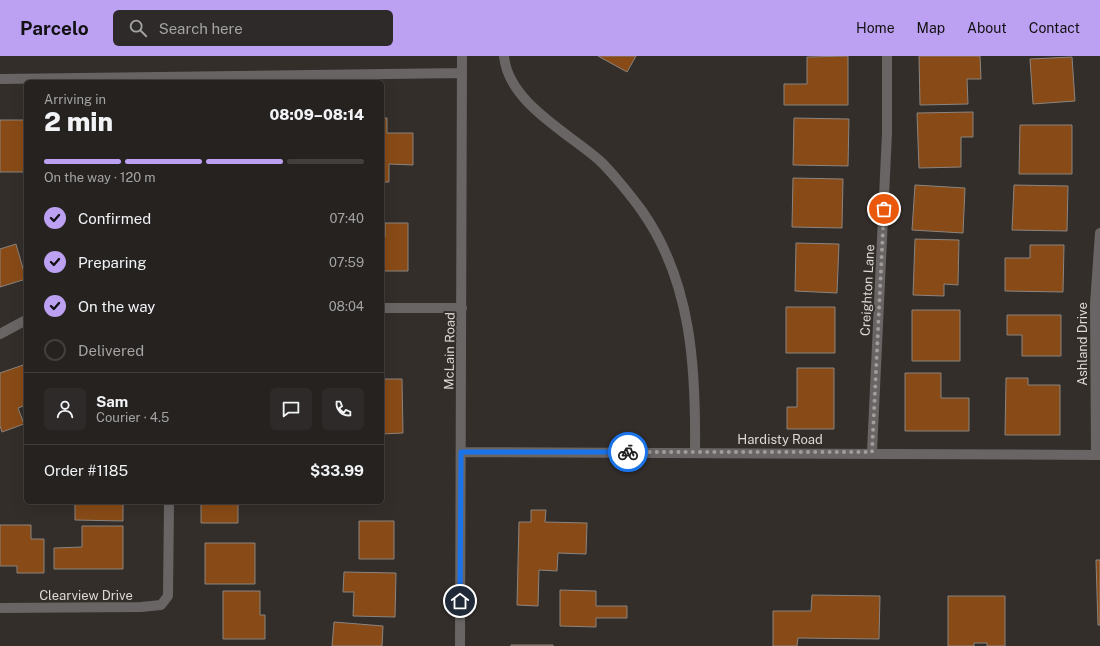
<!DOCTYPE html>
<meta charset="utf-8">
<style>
:root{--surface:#262220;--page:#2e2a29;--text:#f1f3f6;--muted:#a4a4a5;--line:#423f3e;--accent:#bca0f2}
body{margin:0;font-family:"Public Sans",sans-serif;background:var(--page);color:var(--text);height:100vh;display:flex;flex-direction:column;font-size:15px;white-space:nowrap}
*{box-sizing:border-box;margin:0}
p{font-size:13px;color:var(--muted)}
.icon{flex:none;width:22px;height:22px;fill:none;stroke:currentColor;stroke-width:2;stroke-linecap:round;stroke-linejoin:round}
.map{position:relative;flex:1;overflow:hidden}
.panel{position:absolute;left:24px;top:24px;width:360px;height:424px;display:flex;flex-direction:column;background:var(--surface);border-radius:6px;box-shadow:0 4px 16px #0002,0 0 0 1px var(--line)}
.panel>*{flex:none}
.pin{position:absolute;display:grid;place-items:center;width:34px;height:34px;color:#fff;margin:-17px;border:2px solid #fff;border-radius:50%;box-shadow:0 1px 4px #0007}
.courier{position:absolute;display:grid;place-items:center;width:40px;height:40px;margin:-20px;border:3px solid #1a73e8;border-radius:50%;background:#fff;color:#222;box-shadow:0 1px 5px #0007}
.summary em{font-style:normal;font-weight:800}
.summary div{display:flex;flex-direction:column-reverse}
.summary{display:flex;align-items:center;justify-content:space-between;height:68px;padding:0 20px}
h1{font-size:26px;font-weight:800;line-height:30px}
.bar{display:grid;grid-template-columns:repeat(4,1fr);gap:6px 4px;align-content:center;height:48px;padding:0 20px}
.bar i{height:5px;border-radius:3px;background:var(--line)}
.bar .current{background:var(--accent)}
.bar p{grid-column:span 4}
.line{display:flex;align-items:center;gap:10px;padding:0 20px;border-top:1px solid var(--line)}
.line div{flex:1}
.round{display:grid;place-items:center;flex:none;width:42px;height:42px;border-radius:6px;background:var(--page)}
ol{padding:0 20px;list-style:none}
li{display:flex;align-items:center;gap:12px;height:44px}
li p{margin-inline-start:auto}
li .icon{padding:4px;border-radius:50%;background:var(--accent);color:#111;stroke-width:4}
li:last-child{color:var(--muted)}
li i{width:22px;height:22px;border:2px solid var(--line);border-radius:50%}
header{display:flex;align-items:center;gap:24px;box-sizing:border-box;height:56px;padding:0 20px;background:var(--accent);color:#111}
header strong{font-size:19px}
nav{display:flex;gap:22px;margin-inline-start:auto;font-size:14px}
.search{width:280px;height:36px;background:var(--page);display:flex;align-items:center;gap:10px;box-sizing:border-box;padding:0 14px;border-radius:6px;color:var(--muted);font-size:15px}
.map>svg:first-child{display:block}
.building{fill:#884b17;stroke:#8b847f}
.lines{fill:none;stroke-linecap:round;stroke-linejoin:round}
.minor{stroke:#696565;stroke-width:10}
.done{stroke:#a29d9a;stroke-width:4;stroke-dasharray:0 7.2}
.route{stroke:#1a73e8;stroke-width:5}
.labels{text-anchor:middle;stroke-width:4;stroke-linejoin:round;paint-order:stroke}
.street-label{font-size:13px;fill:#ddd9d6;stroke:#332e2a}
</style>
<header>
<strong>Parcelo</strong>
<div class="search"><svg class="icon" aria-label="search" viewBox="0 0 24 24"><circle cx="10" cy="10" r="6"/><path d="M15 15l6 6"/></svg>Search here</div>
<nav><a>Home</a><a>Map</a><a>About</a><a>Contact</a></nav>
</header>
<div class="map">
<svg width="1100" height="590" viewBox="0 0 1100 590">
<rect width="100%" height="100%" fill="#332e2a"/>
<path class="building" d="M598 0H636L627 16Z
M848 0V49H784V28H807V1Z
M919 0H980L981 23H967L968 48 920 49Z
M1072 1 1075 45 1033 48 1030 3Z
M973 56V81H961V111L919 112 917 57Z
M382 62H387V77H413V109L389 108V126H382Z
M794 62 849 63 848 110 793 109Z
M0 64H26V116H0Z
M1020 69H1072V118H1019Z
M793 122 843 123 842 172 792 171Z
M915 129 965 132 963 177 912 174Z
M1014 129 1068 130 1067 175 1012 174Z
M385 167H408V215H382V181H385Z
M915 183 959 184 958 229 944 228V240L913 239Z
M796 187 839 188 837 237 795 235Z
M16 188 26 223 0 231V193Z
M1030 189H1064L1063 236 1005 235V202H1030Z
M786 251H835V297H786Z
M912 254H960V305H912Z
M1007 259H1061V300H1022V279H1007Z
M26 308V349L18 352 24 368 2 376 0 370V317Z
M797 312H834V373H787V351H797Z
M905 317H941V342H969V375H905Z
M1006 322H1028V329H1060V379H1005Z
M382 323H402L403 377 382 378Z
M88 446H123V465L75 464V448H88Z
M201 446H238V467H201Z
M289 446H368V447Z
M531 454H546L545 466 587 467 586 498 558 497 557 515 539 514 538 550 517 549 519 466H531Z
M359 465H394V503H359Z
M0 469H31V483H44V517H17V510H0Z
M82 470H123V513H54V492L82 491Z
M205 487H255V528H205Z
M1096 504H1100V569H1098Z
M344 516 396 517 395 561 353 560 354 536H343Z
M560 534 596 535V550H627V562H596V571L560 570Z
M223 535H260V559H265V583H223Z
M812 539 880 540 879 583 798 582 797 590H773V555H811Z
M948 540H1005V590H987V587H974V590H948Z
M334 566 383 570 382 590H332Z
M511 589H553V590H511Z"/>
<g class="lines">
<path class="minor" d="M504 0C508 46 567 76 599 104 611 115 632 141 642 155 692 226 696 313 695 396
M0 23 462 17
M382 252H462
M0 278 26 264
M461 396 1100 399
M872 396 887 77V0
M1096 399 1095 248 1100 177
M0 552 141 551 161 549 168 540 169 446
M460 590 462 0"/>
</g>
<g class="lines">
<path class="done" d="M628 396H872L884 153"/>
<path class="route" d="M460 545 461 396H628"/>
</g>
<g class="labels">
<g class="street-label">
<text transform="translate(867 234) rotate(-87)" y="5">Creighton Lane</text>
<text transform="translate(1082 288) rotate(-90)" y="5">Ashland Drive</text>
<text transform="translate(449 295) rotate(-89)" y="5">McLain Road</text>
<text x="780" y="388">Hardisty Road</text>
<text x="86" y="544">Clearview Drive</text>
</g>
</g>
</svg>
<div class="pin" style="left:884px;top:153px;background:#ea580c"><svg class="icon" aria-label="bag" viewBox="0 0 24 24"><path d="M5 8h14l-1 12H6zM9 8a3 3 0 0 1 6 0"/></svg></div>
<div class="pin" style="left:460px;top:545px;background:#1f2937"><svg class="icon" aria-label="home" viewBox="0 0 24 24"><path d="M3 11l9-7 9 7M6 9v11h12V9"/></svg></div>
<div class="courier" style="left:628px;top:396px"><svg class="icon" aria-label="bike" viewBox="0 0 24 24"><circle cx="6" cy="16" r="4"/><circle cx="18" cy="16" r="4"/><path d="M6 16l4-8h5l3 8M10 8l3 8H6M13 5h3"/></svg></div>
<section class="panel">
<div class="summary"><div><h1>2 min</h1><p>Arriving in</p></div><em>08:09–08:14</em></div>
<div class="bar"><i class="current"></i><i class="current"></i><i class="current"></i><i></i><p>On the way · 120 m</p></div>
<ol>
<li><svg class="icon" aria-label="check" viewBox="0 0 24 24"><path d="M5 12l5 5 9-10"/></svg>Confirmed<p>07:40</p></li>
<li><svg class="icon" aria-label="check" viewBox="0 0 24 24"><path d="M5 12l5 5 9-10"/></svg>Preparing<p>07:59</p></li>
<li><svg class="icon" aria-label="check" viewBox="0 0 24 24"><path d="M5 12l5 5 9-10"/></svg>On the way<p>08:04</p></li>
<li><i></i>Delivered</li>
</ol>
<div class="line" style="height:72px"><a class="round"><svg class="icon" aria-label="person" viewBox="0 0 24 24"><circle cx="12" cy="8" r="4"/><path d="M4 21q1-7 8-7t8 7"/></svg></a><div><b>Sam</b><p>Courier · 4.5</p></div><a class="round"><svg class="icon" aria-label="chat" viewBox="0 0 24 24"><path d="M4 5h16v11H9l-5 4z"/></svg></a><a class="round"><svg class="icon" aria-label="phone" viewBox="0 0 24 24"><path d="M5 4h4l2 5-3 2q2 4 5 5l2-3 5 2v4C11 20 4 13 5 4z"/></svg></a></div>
<div class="line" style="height:52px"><div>Order #1185</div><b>$33.99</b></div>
</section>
</div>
